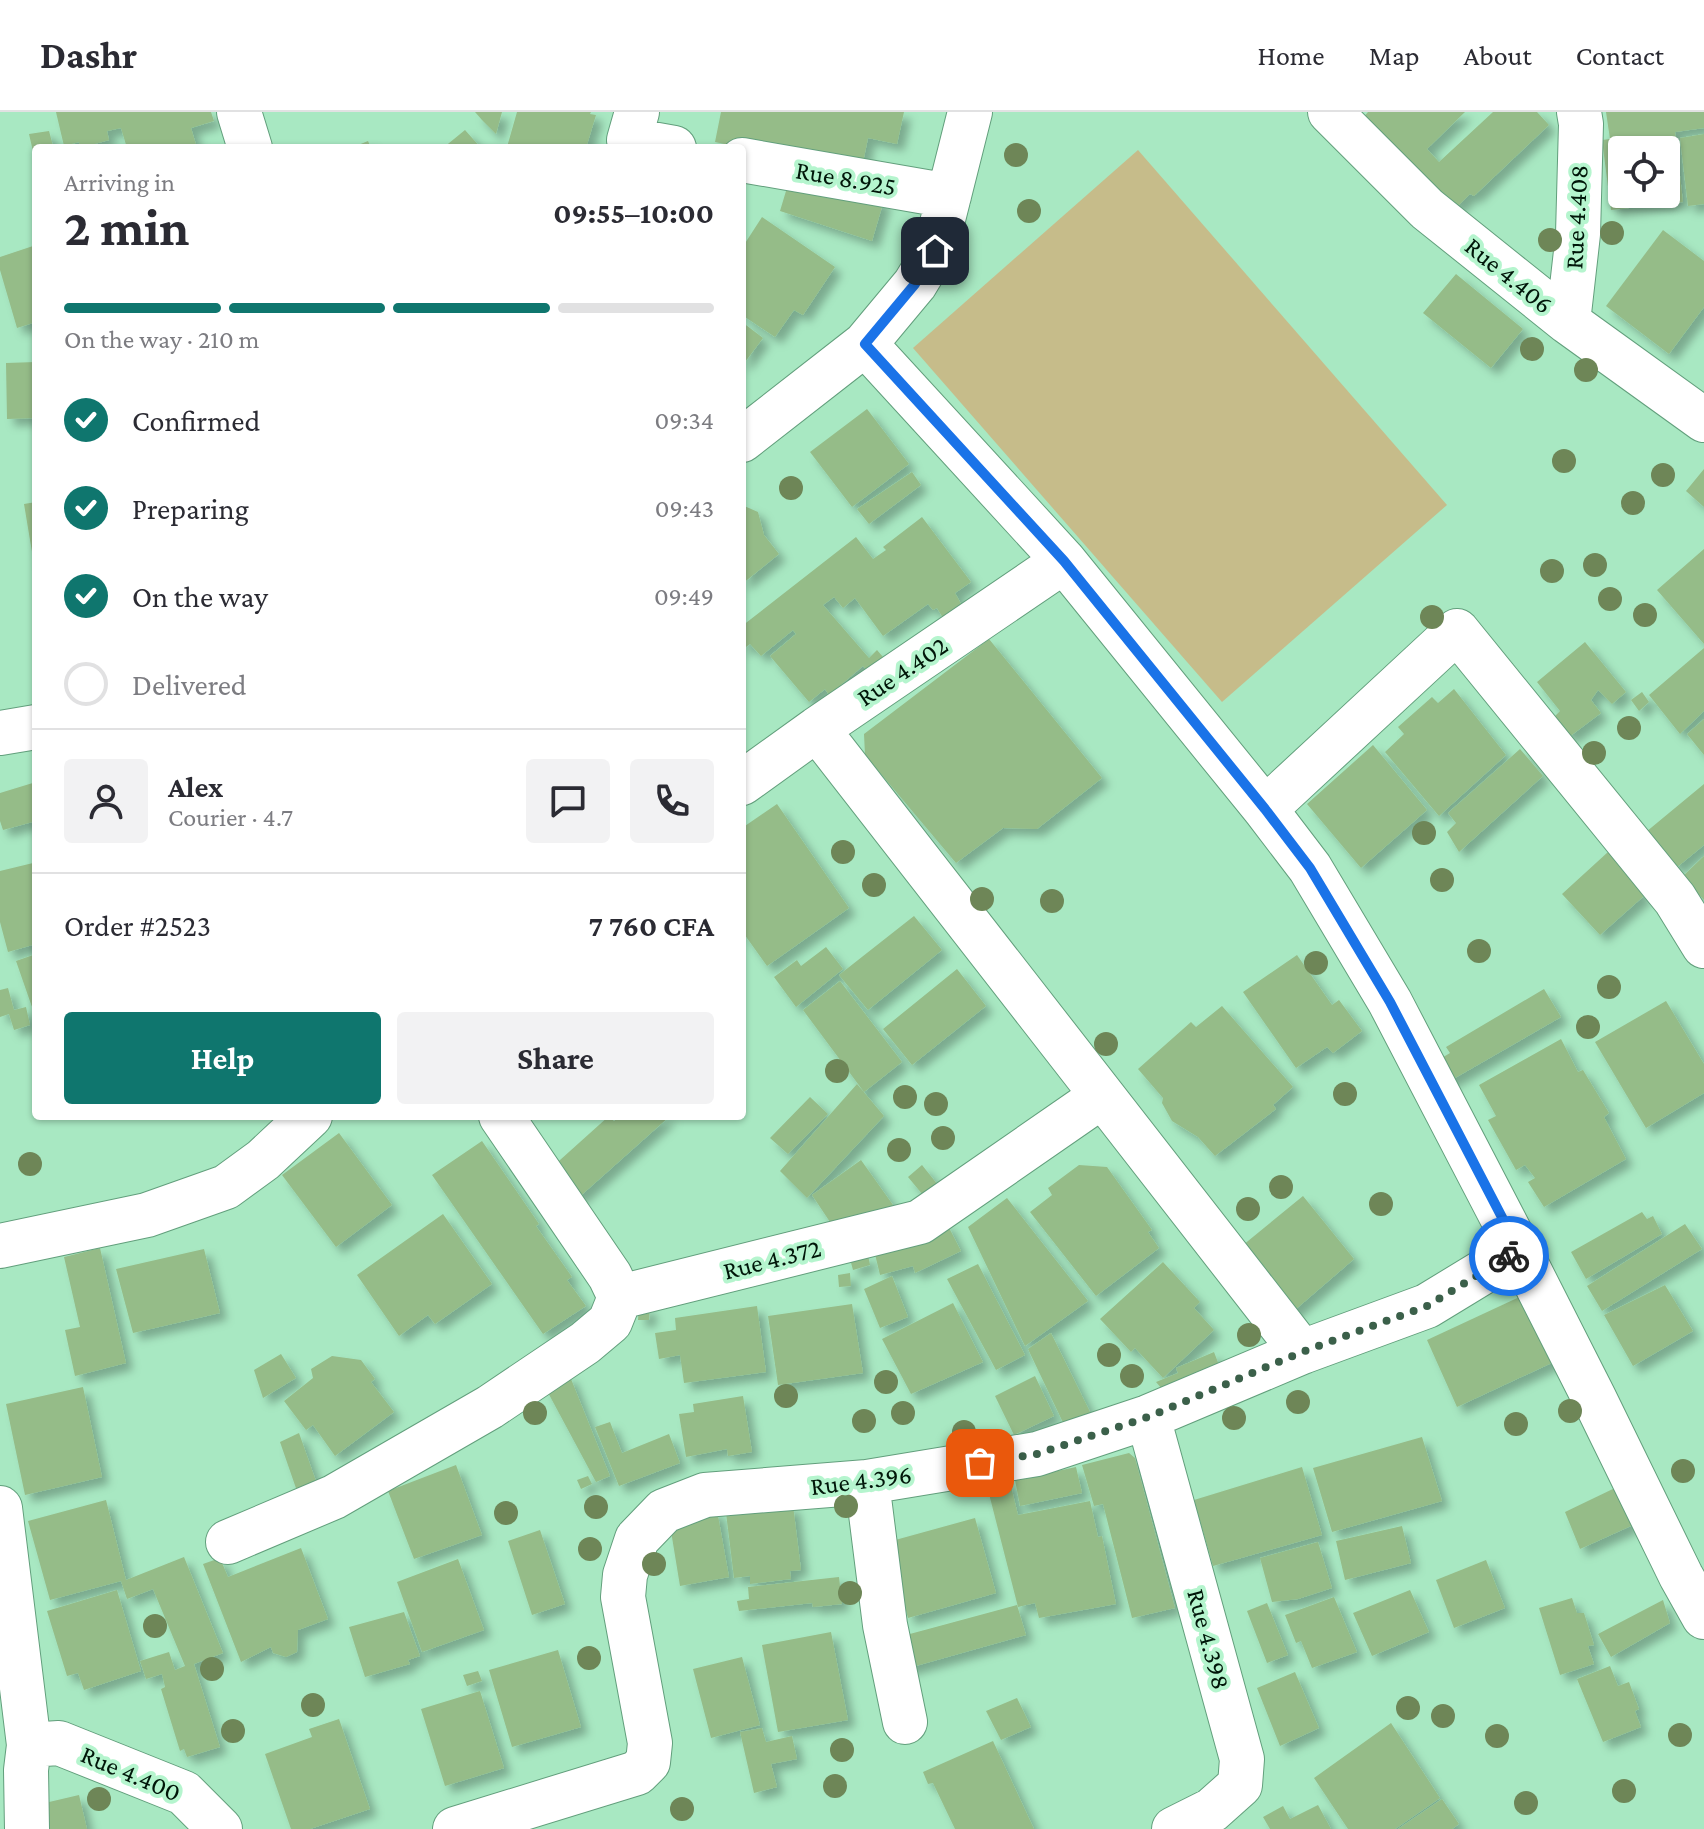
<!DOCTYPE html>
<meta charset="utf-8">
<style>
:root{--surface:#fff;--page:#f2f2f3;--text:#2b2b33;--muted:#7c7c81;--line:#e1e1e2;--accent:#0f766e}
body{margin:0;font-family:"Crimson Pro",serif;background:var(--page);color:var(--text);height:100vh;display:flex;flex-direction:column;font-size:30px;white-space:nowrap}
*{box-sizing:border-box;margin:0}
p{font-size:26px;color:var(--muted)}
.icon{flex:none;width:44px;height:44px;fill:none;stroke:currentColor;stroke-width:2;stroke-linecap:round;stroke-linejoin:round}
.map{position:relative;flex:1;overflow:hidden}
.drawer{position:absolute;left:32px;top:32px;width:714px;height:976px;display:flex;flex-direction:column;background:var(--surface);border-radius:8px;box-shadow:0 2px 6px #0004}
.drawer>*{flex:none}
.fabs{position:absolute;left:1608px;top:24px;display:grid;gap:16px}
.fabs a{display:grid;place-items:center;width:72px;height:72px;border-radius:8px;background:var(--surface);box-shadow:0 2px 6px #0004;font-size:40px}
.pin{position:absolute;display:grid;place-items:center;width:68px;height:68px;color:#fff;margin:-34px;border-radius:16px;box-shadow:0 4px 12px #0006}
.courier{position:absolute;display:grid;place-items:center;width:80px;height:80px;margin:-40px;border:6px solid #1a73e8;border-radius:50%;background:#fff;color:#222;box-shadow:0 2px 10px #0007}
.overview em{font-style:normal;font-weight:700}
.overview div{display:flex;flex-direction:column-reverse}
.overview{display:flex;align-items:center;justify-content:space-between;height:136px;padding:0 32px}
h1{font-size:52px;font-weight:700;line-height:60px}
.bar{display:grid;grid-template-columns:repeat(4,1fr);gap:12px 8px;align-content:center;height:96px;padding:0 32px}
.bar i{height:10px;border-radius:6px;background:var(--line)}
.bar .on{background:var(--accent)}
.bar p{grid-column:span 4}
.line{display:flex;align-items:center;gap:20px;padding:0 32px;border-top:2px solid var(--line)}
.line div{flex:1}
.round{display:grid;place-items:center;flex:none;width:84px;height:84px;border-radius:8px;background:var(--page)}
ol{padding:0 32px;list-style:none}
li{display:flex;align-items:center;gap:24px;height:88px}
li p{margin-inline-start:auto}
li .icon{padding:8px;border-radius:50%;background:var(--accent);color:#fff;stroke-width:4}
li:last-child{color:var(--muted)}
li i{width:44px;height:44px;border:4px solid var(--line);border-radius:50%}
.cta{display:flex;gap:16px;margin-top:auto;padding:16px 32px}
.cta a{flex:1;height:92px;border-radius:8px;background:var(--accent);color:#fff;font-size:32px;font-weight:700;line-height:92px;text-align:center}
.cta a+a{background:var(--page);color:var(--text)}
header{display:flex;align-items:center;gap:48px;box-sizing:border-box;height:112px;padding:0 40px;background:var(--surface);border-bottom:2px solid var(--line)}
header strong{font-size:38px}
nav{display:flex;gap:44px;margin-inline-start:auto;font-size:28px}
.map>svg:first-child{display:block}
.green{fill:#c6bc8a}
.building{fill:#95bc88;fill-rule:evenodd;filter:url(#shadow)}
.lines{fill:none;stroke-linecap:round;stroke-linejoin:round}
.minor-casing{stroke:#629f7c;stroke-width:46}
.minor{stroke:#fff;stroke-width:44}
.tree{fill:#6e8657}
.done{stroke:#3b604a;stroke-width:8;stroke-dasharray:0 14.4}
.route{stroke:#1a73e8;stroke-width:10}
.labels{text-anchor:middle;stroke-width:8;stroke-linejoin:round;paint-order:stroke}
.street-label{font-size:26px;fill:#001609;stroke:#b5f5ce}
</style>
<header>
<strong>Dashr</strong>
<nav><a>Home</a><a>Map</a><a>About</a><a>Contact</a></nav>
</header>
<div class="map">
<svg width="1704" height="1717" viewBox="0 0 1704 1717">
<defs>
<filter id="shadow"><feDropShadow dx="7" dy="7" stdDeviation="4" flood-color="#0004"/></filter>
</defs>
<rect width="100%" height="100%" fill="#a8e8c2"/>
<path class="green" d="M1138 38 1447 393 1222 590 913 236Z"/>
<path class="building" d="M56 0H211L214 9 191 16 197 36H127L121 16 107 19 109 28 80 36 79 30 64 34Z
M475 0H502L496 22 482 8Z
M517 0H591L590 2 596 3 586 36H509L507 35Z
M721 0H904L897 32 868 26 861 60 715 30Z
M1368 0H1465L1427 37 1439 50 1493 0H1537L1549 13 1474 84 1470 82 1456 96 1359 10Z
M1606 0H1704V16L1675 20 1683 90 1611 98 1602 28 1610 27ZM1622 38H1666V82H1622Z
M465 18 481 36H443Z
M49 19 53 34 61 33 62 36H36L35 48 29 22Z
M1704 22V92L1688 94 1680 26Z
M368 29 371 36H351Z
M792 59 884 88 872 129 780 99Z
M762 105 835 155 803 203 794 198 775 225 742 203V136Z
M1663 118 1704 149V195L1669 242 1606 194Z
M36 133V210L17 216 0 158V145Z
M1456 162 1523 217 1491 256 1423 201Z
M742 210 763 226 742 254Z
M36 250V306L7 307 6 251Z
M867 297 909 352 852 395 810 340Z
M1704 357V395L1686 379Z
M912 360 921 373 869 412 857 397Z
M36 390V452H34L24 392Z
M742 393 758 400 764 423 779 442 742 472Z
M922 405 971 470 955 481 965 499 946 511 937 496 933 498 928 492 883 524 855 486 843 496 834 485 823 493 869 546 877 538 889 552 872 564 863 554 829 583 825 577 809 590 770 544 796 522 793 518 761 544 750 532 742 538V514L856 425 873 447 886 438 883 435Z
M1704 437V532L1657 478Z
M989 527 1102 666 1037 717 1003 716 956 751 865 643 864 622Z
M1585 530 1626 580 1612 592 1598 578 1591 588 1601 601 1569 625 1553 606 1560 599 1537 570Z
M1704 536V599L1680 622 1649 583Z
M1454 577 1506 643 1439 704 1385 640 1404 622 1398 615 1432 585 1438 591Z
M1642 580 1649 590 1639 599 1631 588Z
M1704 607V643L1687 622Z
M1373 633 1427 698 1361 756 1307 692Z
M1520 637 1543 664 1459 740 1447 720 1456 711 1448 701Z
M36 670V709L3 718 0 709V681Z
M1704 672V733L1676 756 1646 720Z
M777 692 849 796 767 854 742 819V716Z
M1608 740 1645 783 1600 823 1562 782Z
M1704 744V788L1682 765Z
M33 751 36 761V832L8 840 0 810V759Z
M914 804 942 838 868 898 839 863Z
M826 835 843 857 796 895 774 865 797 848 801 854Z
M36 842V894L32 895 16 849Z
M1297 843 1332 893 1339 888 1362 919 1333 941 1327 935 1296 956 1243 880Z
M957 857 986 894 912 953 883 917Z
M840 869 902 950 864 980 803 898Z
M8 876 14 898 26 895 30 913 14 918 9 902 0 905V878Z
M1544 877 1561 905 1441 974 1430 953 1450 941 1446 935Z
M1666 889 1704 952V981L1646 1016 1595 930Z
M1222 894 1293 975 1273 993 1276 997 1215 1044 1198 1025 1172 1009 1162 991 1163 986 1138 957 1191 910 1196 915Z
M1561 927 1578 960 1583 958 1609 1001 1604 1005 1626 1047 1544 1095 1528 1070 1535 1066 1525 1053 1516 1058 1488 1008 1496 1004 1479 973Z
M857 972 884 1004 807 1086 780 1059Z
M810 985 828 1002 788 1042 770 1026Z
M609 1004 614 1009 620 1004H670L577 1087 550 1057Z
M339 1021 392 1093 336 1135 282 1063Z
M482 1029 539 1112 536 1114 572 1165 567 1168 586 1194 543 1222 432 1063Z
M861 1048 893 1093 842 1128 812 1083Z
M922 1053 942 1078 928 1089 908 1065Z
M1079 1053 1107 1055 1152 1118 1148 1120 1159 1136 1096 1184 1030 1100 1052 1083 1048 1076Z
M1303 1084 1354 1147 1289 1203 1237 1138Z
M1007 1086 1088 1189 1025 1234 968 1115Z
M1642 1100 1647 1107 1653 1104 1662 1122 1586 1167 1571 1140Z
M443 1102 492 1172 435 1212 428 1203 399 1224 357 1163Z
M946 1110 961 1139 915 1161 913 1154 880 1163 874 1138Z
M1685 1112 1702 1137 1602 1199 1587 1174Z
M100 1136 126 1251 75 1264 65 1218 80 1215 64 1145Z
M204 1137 220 1201 133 1221 116 1157Z
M868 1143 870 1153 853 1158 850 1147Z
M1163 1150 1200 1190 1194 1196 1214 1218 1163 1266 1135 1236 1131 1240 1100 1207Z
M978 1152 1025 1243 996 1258 947 1167Z
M850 1161 851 1174 839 1175 838 1163Z
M892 1164 908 1205 880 1216 864 1177Z
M1665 1173 1693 1219 1633 1254 1604 1203Z
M1528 1181 1558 1248 1457 1295 1427 1228Z
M953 1191 983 1250 911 1282 882 1227Z
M852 1192 863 1261 778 1273 768 1204Z
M757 1194 766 1260 684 1271 680 1243 659 1247 655 1221 676 1218 675 1206Z
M639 1195H650L649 1208H638Z
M1051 1221 1095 1310 1068 1321 1028 1237Z
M1214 1240 1222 1261 1168 1284 1156 1270 1178 1261 1176 1256Z
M281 1242 296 1266 263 1286 254 1258Z
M332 1244 361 1248 375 1267 371 1270 394 1300 335 1344 313 1313 306 1318 284 1289 313 1266 311 1257Z
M569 1262 610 1364 596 1370 545 1275Z
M1035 1264 1054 1304 1014 1323 995 1284Z
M83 1275 102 1365 25 1383 6 1292Z
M743 1284 752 1340 728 1344 727 1337 686 1345 679 1302 694 1300 693 1292Z
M610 1310 622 1341 669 1322 680 1351 619 1374 595 1315Z
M299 1321 317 1372 298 1382 280 1330Z
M1422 1325 1442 1389 1332 1420 1313 1356Z
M1129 1341 1135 1346 1175 1496 1132 1506 1103 1392 1094 1394 1082 1353Z
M456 1353 482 1423 414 1447 388 1379Z
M1076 1355 1082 1381 1020 1394 1015 1368Z
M1302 1355 1322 1423 1213 1454 1194 1388Z
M588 1364 592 1372 581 1377 577 1368Z
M1010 1370 1018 1403 1090 1389 1098 1425 1102 1424 1116 1492 1039 1506 1035 1491 1018 1495 987 1374Z
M1617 1375 1633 1413 1580 1437 1565 1400Z
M106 1388 126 1468 184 1445 223 1541 194 1552 220 1635 187 1645 184 1637 180 1639 161 1577 165 1575 162 1562 146 1567 140 1549 169 1540 175 1558 185 1554 153 1477 127 1487 121 1469 50 1488 28 1409Z
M793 1393 801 1458 790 1459 791 1467 750 1472V1464L734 1466 726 1401Z
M717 1398 729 1465 680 1474 669 1407Z
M975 1406 996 1481 908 1506 888 1430Z
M1402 1414 1411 1451 1345 1468 1336 1429Z
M540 1418 565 1492 532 1503 508 1429Z
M1318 1430 1332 1476 1298 1487 1272 1490 1260 1446Z
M301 1436 328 1507 298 1518 297 1540 286 1545 273 1541 271 1535 241 1550 203 1452 220 1446 228 1465Z
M458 1447 484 1518 422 1540 397 1470Z
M1486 1448 1505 1496 1454 1516 1436 1468Z
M839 1465 842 1492 813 1495 812 1491 739 1499 737 1489 749 1487 748 1475Z
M117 1478 141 1559 84 1578 78 1561 67 1564 47 1499Z
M1410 1478 1429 1520 1372 1544 1353 1501Z
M1334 1485 1357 1540 1312 1556 1301 1529 1296 1531 1285 1503Z
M1572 1486 1577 1501H1584L1594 1533 1588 1534 1594 1552 1560 1563 1539 1496Z
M1663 1488 1670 1511 1611 1545 1598 1522Z
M1267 1491 1288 1543 1267 1551 1247 1499Z
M1017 1493 1026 1523 905 1557 895 1526Z
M404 1500 420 1544 408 1548 410 1552 365 1565 349 1515Z
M831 1520 848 1608 778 1620 762 1533Z
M558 1538 581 1615 512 1635 489 1558Z
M742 1545 760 1613 711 1626 693 1557Z
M1610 1554 1618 1574 1629 1570 1639 1597 1635 1599 1641 1615 1603 1630 1577 1567Z
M478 1559 482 1569 467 1574 463 1563Z
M1295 1560 1319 1616 1280 1634 1257 1576Z
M480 1579 504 1656 445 1674 421 1597Z
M1017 1586 1031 1615 1001 1628 986 1599Z
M339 1607 370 1697 310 1717H291L265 1642 312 1625 309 1617Z
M1391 1611 1440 1686 1395 1717H1348L1314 1666Z
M762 1616 766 1630 792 1624 797 1647 771 1652 777 1675 754 1681 740 1620Z
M993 1629 1034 1717H955L933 1671 928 1672 923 1660Z
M79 1683 87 1717H38L32 1694Z
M1442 1687 1459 1712 1452 1717H1398Z
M1318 1693 1331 1717H1270L1263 1705 1283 1694 1290 1707Z"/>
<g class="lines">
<defs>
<path id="minor" d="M239 0 250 36
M637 0 629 28 674 36
M1330 0 1427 97 1568 210 1704 308
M742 48 949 84
M1568 210 1578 122 1581 12 1579 0
M742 328 865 232 915 172 935 139 970 0
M817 617 1302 1240
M0 621 36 615
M742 671 817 617 1064 449
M1265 697 1457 519 1675 787 1704 834
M501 1004 610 1164 620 1185 920 1110 1102 984
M0 1134 147 1103 226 1075 263 1048 310 1004
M1519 1138 1594 1286 1681 1464 1704 1505
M1148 1305 1242 1647 1240 1673 1212 1698 1174 1717
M867 1370 885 1513 905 1610
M0 1396 29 1633 26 1658 27 1717
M228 1430 334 1385 490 1295 585 1231 610 1210 620 1185
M29 1633 59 1631 184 1681 220 1717
M455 1717 637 1661 648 1650 650 1631 623 1485 625 1463 637 1427 664 1399 705 1383 867 1370 1037 1342 1148 1305 1302 1240 1427 1194 1519 1138 1390 890 1310 756 1265 697 1064 449 865 232"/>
</defs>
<use href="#minor" class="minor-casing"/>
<use href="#minor" class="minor"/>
</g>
<g class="tree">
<circle cx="1016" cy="43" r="12"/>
<circle cx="1029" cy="99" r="12"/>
<circle cx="1612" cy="121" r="12"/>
<circle cx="1550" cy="128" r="12"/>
<circle cx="1532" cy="237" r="12"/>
<circle cx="1586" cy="258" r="12"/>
<circle cx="1564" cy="349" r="12"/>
<circle cx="1663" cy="363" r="12"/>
<circle cx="791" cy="376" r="12"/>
<circle cx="1633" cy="391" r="12"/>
<circle cx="1595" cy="453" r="12"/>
<circle cx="1552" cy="459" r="12"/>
<circle cx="1610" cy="487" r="12"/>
<circle cx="1645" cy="503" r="12"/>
<circle cx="1432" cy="505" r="12"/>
<circle cx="1629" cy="616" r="12"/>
<circle cx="1594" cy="641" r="12"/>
<circle cx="1424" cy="721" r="12"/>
<circle cx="843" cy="740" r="12"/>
<circle cx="1442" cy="768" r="12"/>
<circle cx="874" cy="773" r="12"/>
<circle cx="982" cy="787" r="12"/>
<circle cx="1052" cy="789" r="12"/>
<circle cx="1479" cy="839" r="12"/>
<circle cx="1316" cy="851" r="12"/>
<circle cx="1609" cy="875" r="12"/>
<circle cx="1588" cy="915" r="12"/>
<circle cx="1106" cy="932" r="12"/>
<circle cx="837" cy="959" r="12"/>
<circle cx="1345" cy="982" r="12"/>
<circle cx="905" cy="985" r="12"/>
<circle cx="936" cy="992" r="12"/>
<circle cx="943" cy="1026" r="12"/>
<circle cx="899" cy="1038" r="12"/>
<circle cx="30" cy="1052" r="12"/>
<circle cx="1281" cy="1075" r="12"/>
<circle cx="1381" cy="1092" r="12"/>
<circle cx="1248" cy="1097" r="12"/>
<circle cx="1249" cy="1223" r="12"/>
<circle cx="1109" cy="1243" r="12"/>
<circle cx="1132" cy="1264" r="12"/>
<circle cx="886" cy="1270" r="12"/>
<circle cx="786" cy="1284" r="12"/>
<circle cx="1298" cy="1290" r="12"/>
<circle cx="1570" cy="1299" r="12"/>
<circle cx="535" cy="1301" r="12"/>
<circle cx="903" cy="1301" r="12"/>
<circle cx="1234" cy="1306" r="12"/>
<circle cx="864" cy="1309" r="12"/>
<circle cx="1516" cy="1312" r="12"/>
<circle cx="964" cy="1320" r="12"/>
<circle cx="1683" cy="1359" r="12"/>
<circle cx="846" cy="1394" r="12"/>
<circle cx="596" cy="1395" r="12"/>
<circle cx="506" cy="1401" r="12"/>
<circle cx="590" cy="1437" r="12"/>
<circle cx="654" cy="1452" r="12"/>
<circle cx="850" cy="1481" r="12"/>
<circle cx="155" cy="1514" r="12"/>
<circle cx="589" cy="1546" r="12"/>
<circle cx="212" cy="1557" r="12"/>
<circle cx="313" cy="1593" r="12"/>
<circle cx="1408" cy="1596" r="12"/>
<circle cx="1443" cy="1604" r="12"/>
<circle cx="233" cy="1619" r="12"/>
<circle cx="1680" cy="1623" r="12"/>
<circle cx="1497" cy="1624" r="12"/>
<circle cx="842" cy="1638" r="12"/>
<circle cx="835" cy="1674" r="12"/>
<circle cx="1624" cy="1679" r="12"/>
<circle cx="99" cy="1687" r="12"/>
<circle cx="1526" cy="1691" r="12"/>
<circle cx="682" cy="1697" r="12"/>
</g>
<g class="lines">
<path class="done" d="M980 1351 1037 1342 1148 1305 1302 1240 1427 1194 1509 1144"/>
<path class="route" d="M935 139 915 172 865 232 1064 449 1265 697 1310 756 1390 890 1519 1138 1509 1144"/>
</g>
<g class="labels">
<g class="street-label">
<text transform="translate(846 66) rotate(10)" y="9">Rue 8.925</text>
<text transform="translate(1576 105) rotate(-87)" y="9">Rue 4.408</text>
<text transform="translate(1509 163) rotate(39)" y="9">Rue 4.406</text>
<text transform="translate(902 559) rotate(-34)" y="9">Rue 4.402</text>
<text transform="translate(772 1147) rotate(-14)" y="9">Rue 4.372</text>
<text transform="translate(861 1368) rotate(-7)" y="9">Rue 4.396</text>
<text transform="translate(1209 1527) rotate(75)" y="9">Rue 4.398</text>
<text transform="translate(131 1661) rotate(23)" y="9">Rue 4.400</text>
</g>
</g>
</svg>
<div class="fabs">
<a><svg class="icon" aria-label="locate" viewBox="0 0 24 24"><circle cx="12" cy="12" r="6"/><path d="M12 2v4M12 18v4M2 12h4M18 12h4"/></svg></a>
</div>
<div class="pin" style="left:980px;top:1351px;background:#ea580c"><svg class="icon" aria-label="bag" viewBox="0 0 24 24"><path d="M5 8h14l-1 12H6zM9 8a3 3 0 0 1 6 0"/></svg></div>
<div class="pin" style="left:935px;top:139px;background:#1f2937"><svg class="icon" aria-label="home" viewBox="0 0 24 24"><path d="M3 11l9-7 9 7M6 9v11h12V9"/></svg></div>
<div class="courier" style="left:1509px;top:1144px"><svg class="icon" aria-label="bike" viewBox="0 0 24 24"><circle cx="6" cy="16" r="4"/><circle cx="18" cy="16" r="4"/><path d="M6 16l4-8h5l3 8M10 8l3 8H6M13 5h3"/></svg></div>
<section class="drawer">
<div class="overview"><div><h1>2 min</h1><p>Arriving in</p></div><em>09:55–10:00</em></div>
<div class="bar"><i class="on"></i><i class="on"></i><i class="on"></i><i></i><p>On the way · 210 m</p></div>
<ol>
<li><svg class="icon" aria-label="check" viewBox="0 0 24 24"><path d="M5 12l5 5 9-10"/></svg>Confirmed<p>09:34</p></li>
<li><svg class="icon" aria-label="check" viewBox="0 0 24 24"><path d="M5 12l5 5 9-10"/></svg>Preparing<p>09:43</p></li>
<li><svg class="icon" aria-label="check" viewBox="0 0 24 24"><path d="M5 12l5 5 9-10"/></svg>On the way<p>09:49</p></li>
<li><i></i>Delivered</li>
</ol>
<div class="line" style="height:144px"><a class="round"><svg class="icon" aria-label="person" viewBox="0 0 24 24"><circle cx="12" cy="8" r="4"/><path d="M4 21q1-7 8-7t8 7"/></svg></a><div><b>Alex</b><p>Courier · 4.7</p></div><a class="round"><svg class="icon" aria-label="chat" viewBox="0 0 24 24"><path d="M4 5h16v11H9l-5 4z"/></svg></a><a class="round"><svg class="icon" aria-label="phone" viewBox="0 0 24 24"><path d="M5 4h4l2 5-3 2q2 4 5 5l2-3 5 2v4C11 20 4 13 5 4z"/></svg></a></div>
<div class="line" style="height:104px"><div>Order #2523</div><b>7 760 CFA</b></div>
<div class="cta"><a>Help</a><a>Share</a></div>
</section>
</div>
